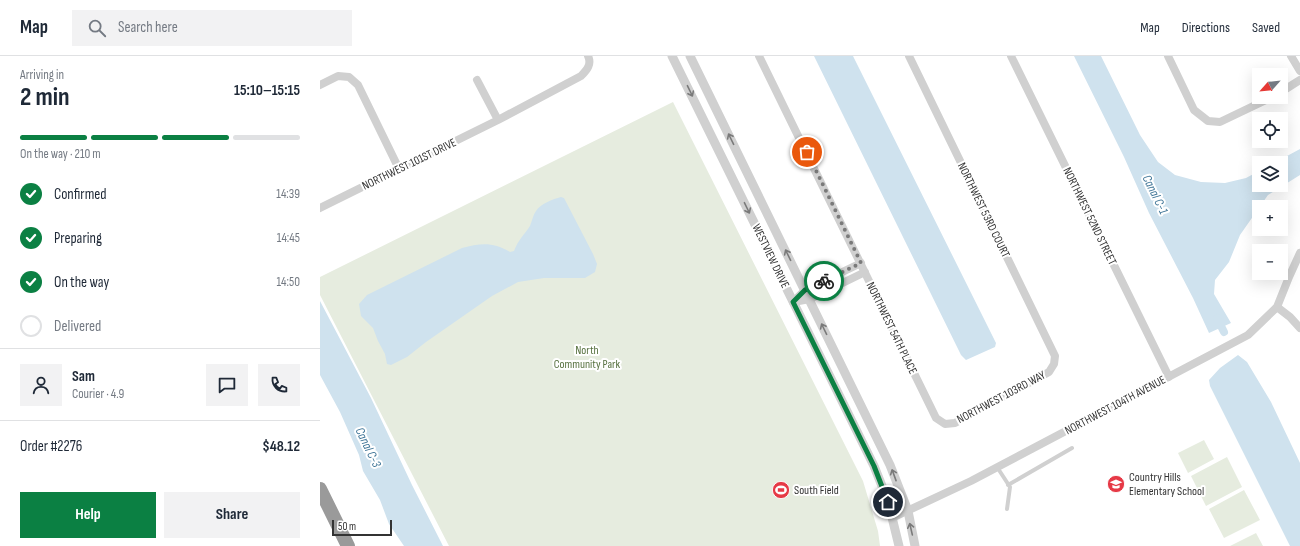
<!DOCTYPE html>
<meta charset="utf-8">
<style>
:root{--surface:#fff;--page:#f2f2f3;--text:#1f2937;--muted:#747a83;--line:#e0e1e3;--accent:#0b8043}
body{margin:0;font-family:"Sofia Sans Condensed",sans-serif;background:var(--page);color:var(--text);height:100vh;display:flex;flex-direction:column;font-size:15px;white-space:nowrap}
*{box-sizing:border-box;margin:0}
p{font-size:13px;color:var(--muted)}
.icon{flex:none;width:22px;height:22px;fill:none;stroke:currentColor;stroke-width:2;stroke-linecap:round;stroke-linejoin:round}
.map{position:relative;flex:1;overflow:hidden}
.details{display:flex;flex-direction:column;background:var(--surface);width:320px}
.details>*{flex:none}
.needle{width:26px;rotate:243deg}
.buttons{position:absolute;left:932px;top:12px;display:grid;gap:8px}
.buttons a{display:grid;place-items:center;width:36px;height:36px;border-radius:0px;background:var(--surface);box-shadow:0 4px 16px #0002;font-size:20px}
.scale{position:absolute;left:12px;bottom:10px;width:60px;box-sizing:border-box;padding-left:4px;border:2px solid #333;border-top:0;font-size:11px;line-height:14px;white-space:nowrap;color:#333;-webkit-text-stroke:3px #fff;paint-order:stroke}
.pin{position:absolute;display:grid;place-items:center;width:34px;height:34px;color:#fff;margin:-17px;border:2px solid #fff;border-radius:50%;box-shadow:0 1px 4px #0007}
.courier{position:absolute;display:grid;place-items:center;width:40px;height:40px;margin:-20px;border:3px solid #0b8043;border-radius:50%;background:#fff;color:#222;box-shadow:0 1px 5px #0007}
.summary em{font-style:normal;font-weight:700}
.summary div{display:flex;flex-direction:column-reverse}
.summary{display:flex;align-items:center;justify-content:space-between;height:68px;padding:0 20px}
h1{font-size:26px;font-weight:700;line-height:30px}
.bar{display:grid;grid-template-columns:repeat(4,1fr);gap:6px 4px;align-content:center;height:48px;padding:0 20px}
.bar i{height:5px;border-radius:3px;background:var(--line)}
.bar .current{background:var(--accent)}
.bar p{grid-column:span 4}
.line{display:flex;align-items:center;gap:10px;padding:0 20px;border-top:1px solid var(--line)}
.line div{flex:1}
.round{display:grid;place-items:center;flex:none;width:42px;height:42px;border-radius:0px;background:var(--page)}
ol{padding:0 20px;list-style:none}
li{display:flex;align-items:center;gap:12px;height:44px}
li p{margin-inline-start:auto}
li .icon{padding:4px;border-radius:50%;background:var(--accent);color:#fff;stroke-width:4}
li:last-child{color:var(--muted)}
li i{width:22px;height:22px;border:2px solid var(--line);border-radius:50%}
.cta{display:flex;gap:8px;margin-top:auto;padding:8px 20px}
.cta a{flex:1;height:46px;border-radius:0px;background:var(--accent);color:#fff;font-size:16px;font-weight:700;line-height:46px;text-align:center}
.cta a+a{background:var(--page);color:var(--text)}
header{display:flex;align-items:center;gap:24px;box-sizing:border-box;height:56px;padding:0 20px;background:var(--surface);border-bottom:1px solid var(--line)}
header strong{font-size:19px}
nav{display:flex;gap:22px;margin-inline-start:auto;font-size:14px}
.search{width:280px;height:36px;background:var(--page);display:flex;align-items:center;gap:10px;box-sizing:border-box;padding:0 14px;border-radius:0px;color:var(--muted);font-size:15px}
main{display:flex;flex:1;min-height:0}
.map>svg:first-child{display:block}
.green{fill:#e6ecdf}
.water{fill:#cfe2ee}
.lines{fill:none;stroke-linecap:round;stroke-linejoin:round}
.canal{stroke:#cfe2ee;stroke-width:8}
.service{stroke:#d0d0d0;stroke-width:4}
.minor{stroke:#d0d0d0;stroke-width:8}
.tertiary{stroke:#d0d0d0;stroke-width:9}
.motorway{stroke:#9a9a9a;stroke-width:14}
.oneway{stroke:#7a7a7a}
.done{stroke:#7a7a7a;stroke-width:4;stroke-dasharray:0 7.2}
.route{stroke:#0b8043;stroke-width:5}
.labels{text-anchor:middle;stroke-width:4;stroke-linejoin:round;paint-order:stroke}
.street-label{font-size:12px;fill:#333;stroke:#fff}
.park-label{font-size:12px;fill:#56703f;stroke:#fff}
.poi-label{font-size:12px;fill:#333;stroke:#fff;text-anchor:start}
.water-label{font-size:13px;font-style:italic;fill:#3f7597;stroke:#fff}
</style>
<header>
<strong>Map</strong>
<div class="search"><svg class="icon" aria-label="search" viewBox="0 0 24 24"><circle cx="10" cy="10" r="6"/><path d="M15 15l6 6"/></svg>Search here</div>
<nav><a>Map</a><a>Directions</a><a>Saved</a></nav>
</header>
<main>
<section class="details">
<div class="summary"><div><h1>2 min</h1><p>Arriving in</p></div><em>15:10–15:15</em></div>
<div class="bar"><i class="current"></i><i class="current"></i><i class="current"></i><i></i><p>On the way · 210 m</p></div>
<ol>
<li><svg class="icon" aria-label="check" viewBox="0 0 24 24"><path d="M5 12l5 5 9-10"/></svg>Confirmed<p>14:39</p></li>
<li><svg class="icon" aria-label="check" viewBox="0 0 24 24"><path d="M5 12l5 5 9-10"/></svg>Preparing<p>14:45</p></li>
<li><svg class="icon" aria-label="check" viewBox="0 0 24 24"><path d="M5 12l5 5 9-10"/></svg>On the way<p>14:50</p></li>
<li><i></i>Delivered</li>
</ol>
<div class="line" style="height:72px"><a class="round"><svg class="icon" aria-label="person" viewBox="0 0 24 24"><circle cx="12" cy="8" r="4"/><path d="M4 21q1-7 8-7t8 7"/></svg></a><div><b>Sam</b><p>Courier · 4.9</p></div><a class="round"><svg class="icon" aria-label="chat" viewBox="0 0 24 24"><path d="M4 5h16v11H9l-5 4z"/></svg></a><a class="round"><svg class="icon" aria-label="phone" viewBox="0 0 24 24"><path d="M5 4h4l2 5-3 2q2 4 5 5l2-3 5 2v4C11 20 4 13 5 4z"/></svg></a></div>
<div class="line" style="height:52px"><div>Order #2276</div><b>$48.12</b></div>
<div class="cta"><a>Help</a><a>Share</a></div>
</section>
<div class="map">
<svg width="980" height="490" viewBox="0 0 980 490">
<rect width="100%" height="100%" fill="#fff"/>
<path class="green" d="M353 46 543 425 558 475 560 490H129L0 239V221Z
M884 384 894 403 868 417 858 397Z
M907 401 922 431 886 450 871 420Z
M924 434 940 464 904 482 889 453Z
M936 477 943 490H910Z"/>
<path class="water" d="M494 0H533L676 287 675 291 646 304 641 299Z
M754 0H781L820 79 838 106 855 119 881 126 905 127 926 122 939 115V129H961V107H954L980 93V119L948 139 920 179 909 206 895 224 894 238 911 267 889 277 873 242 829 157 804 101Z
M241 141 244 142 273 198 277 208 275 216 265 222H224L198 226 172 240 106 286 87 301 71 309 67 308 65 298 58 285 53 272 41 260 39 248 47 239 142 192C161 187 173 186 190 196L194 195C198 184 204 179 210 170 212 165 213 159 216 155 220 148 233 143 241 141Z
M0 245 51 342 92 429 123 490H84L69 468 60 444 43 415 39 399 20 356 0 319Z
M918 299 927 306 951 346 980 407V490H970L890 330 889 324 900 312Z"/>
<g class="lines">
<path class="canal" d="M897 262 904 276"/>
<path class="service" d="M677 411 690 431 687 453
M688 429 752 392"/>
<path class="minor" d="M439 0 616 362 625 368 635 367 729 316 734 308 735 300 589 0
M691 0 849 321
M848 0 874 54 888 65 900 66 952 41
M971 0 980 15
M157 24 178 64
M0 29 18 20 29 21 38 29 79 113
M961 36 980 24
M0 152 178 64 261 20C267 14 272 8 268 0
M473 246 485 234 541 207
M473 246 490 243 545 216
M957 251 970 261 980 272
M572 462 651 425 928 279 957 251 969 221 980 197"/>
<path class="tertiary" d="M352 0 554 410 568 445 579 490
M370 0 570 409 588 455 595 490"/>
<path class="motorway" d="M0 433 28 490"/>
</g>
<defs><path id="oneway-shaft" d="M-6 0H5M1.5-3L5.5 0L1.5 3" fill="none" stroke-width="1.6" stroke-linecap="round" stroke-linejoin="round"/></defs>
<g class="oneway">
<use href="#oneway-shaft" transform="translate(370 35) rotate(64)"/>
<use href="#oneway-shaft" transform="translate(411 83) rotate(-116)"/>
<use href="#oneway-shaft" transform="translate(427 152) rotate(64)"/>
<use href="#oneway-shaft" transform="translate(468 199) rotate(-116)"/>
<use href="#oneway-shaft" transform="translate(504 273) rotate(-116)"/>
<use href="#oneway-shaft" transform="translate(574 419) rotate(-110)"/>
<use href="#oneway-shaft" transform="translate(591 473) rotate(-103)"/>
</g>
<g class="lines">
<path class="done" d="M487 96 541 207 504 225"/>
<path class="route" d="M504 225 485 234 473 246 554 410 568 446"/>
</g>
<defs>
<symbol id="school-disc" viewBox="-11 -11 22 22"><circle r="9.5" fill="#e63946" stroke="#fff"/><path d="M0-5L7-2L0 1L-7-2ZM-4 1L0 2.5L4 1V4Q0 6-4 4Z" fill="#fff"/></symbol>
<symbol id="stadium-disc" viewBox="-11 -11 22 22"><circle r="9.5" fill="#e63946" stroke="#fff"/><path d="M0-5a6.5 5 0 1 0 0 10a6.5 5 0 1 0 0-10ZM-3.5-1.8h7v3.6h-7Z" fill="#fff"/></symbol>
</defs>
<g fill-rule="evenodd">
<use href="#school-disc" x="786" y="418" width="20" height="20"/>
<use href="#stadium-disc" x="451" y="424" width="20" height="20"/>
</g>
<g class="labels">
<g class="street-label">
<text transform="translate(89 108) rotate(-26)" y="4">NORTHWEST 101ST DRIVE</text>
<text transform="translate(664 154) rotate(64)" y="4">NORTHWEST 53RD COURT</text>
<text transform="translate(770 160) rotate(64)" y="4">NORTHWEST 52ND STREET</text>
<text transform="translate(451 200) rotate(64)" y="4">WESTVIEW DRIVE</text>
<text transform="translate(572 272) rotate(64)" y="4">NORTHWEST 54TH PLACE</text>
<text transform="translate(681 341) rotate(-28)" y="4">NORTHWEST 103RD WAY</text>
<text transform="translate(795 349) rotate(-28)" y="4">NORTHWEST 104TH AVENUE</text>
</g>
<g class="park-label">
<text x="267" y="298">North<tspan x="267" dy="14">Community Park</tspan></text>
</g>
<g class="poi-label">
<text x="809" y="425">Country Hills<tspan x="809" dy="14">Elementary School</tspan></text>
<text x="474" y="438">South Field</text>
</g>
<g class="water-label">
<text transform="translate(836 138) rotate(64)" y="5">Canal C-1</text>
<text transform="translate(49 391) rotate(64)" y="5">Canal C-3</text>
</g>
</g>
</svg>
<div class="buttons">
<a><svg class="needle" viewBox="-14 -14 28 28"><path d="M0-13l5 13h-10z" fill="#e53935"/><path d="M0 13l5-13h-10z" fill="#747a83"/></svg></a>
<a><svg class="icon" aria-label="locate" viewBox="0 0 24 24"><circle cx="12" cy="12" r="6"/><path d="M12 2v4M12 18v4M2 12h4M18 12h4"/></svg></a>
<a><svg class="icon" aria-label="layers" viewBox="0 0 24 24"><path d="M12 4l9 5-9 5-9-5zM3 14l9 5 9-5"/></svg></a>
<a>+</a>
<a>−</a>
</div>
<div class="scale">50 m</div>
<div class="pin" style="left:487px;top:96px;background:#ea580c"><svg class="icon" aria-label="bag" viewBox="0 0 24 24"><path d="M5 8h14l-1 12H6zM9 8a3 3 0 0 1 6 0"/></svg></div>
<div class="pin" style="left:568px;top:446px;background:#1f2937"><svg class="icon" aria-label="home" viewBox="0 0 24 24"><path d="M3 11l9-7 9 7M6 9v11h12V9"/></svg></div>
<div class="courier" style="left:504px;top:225px"><svg class="icon" aria-label="bike" viewBox="0 0 24 24"><circle cx="6" cy="16" r="4"/><circle cx="18" cy="16" r="4"/><path d="M6 16l4-8h5l3 8M10 8l3 8H6M13 5h3"/></svg></div>
</div>
</main>
